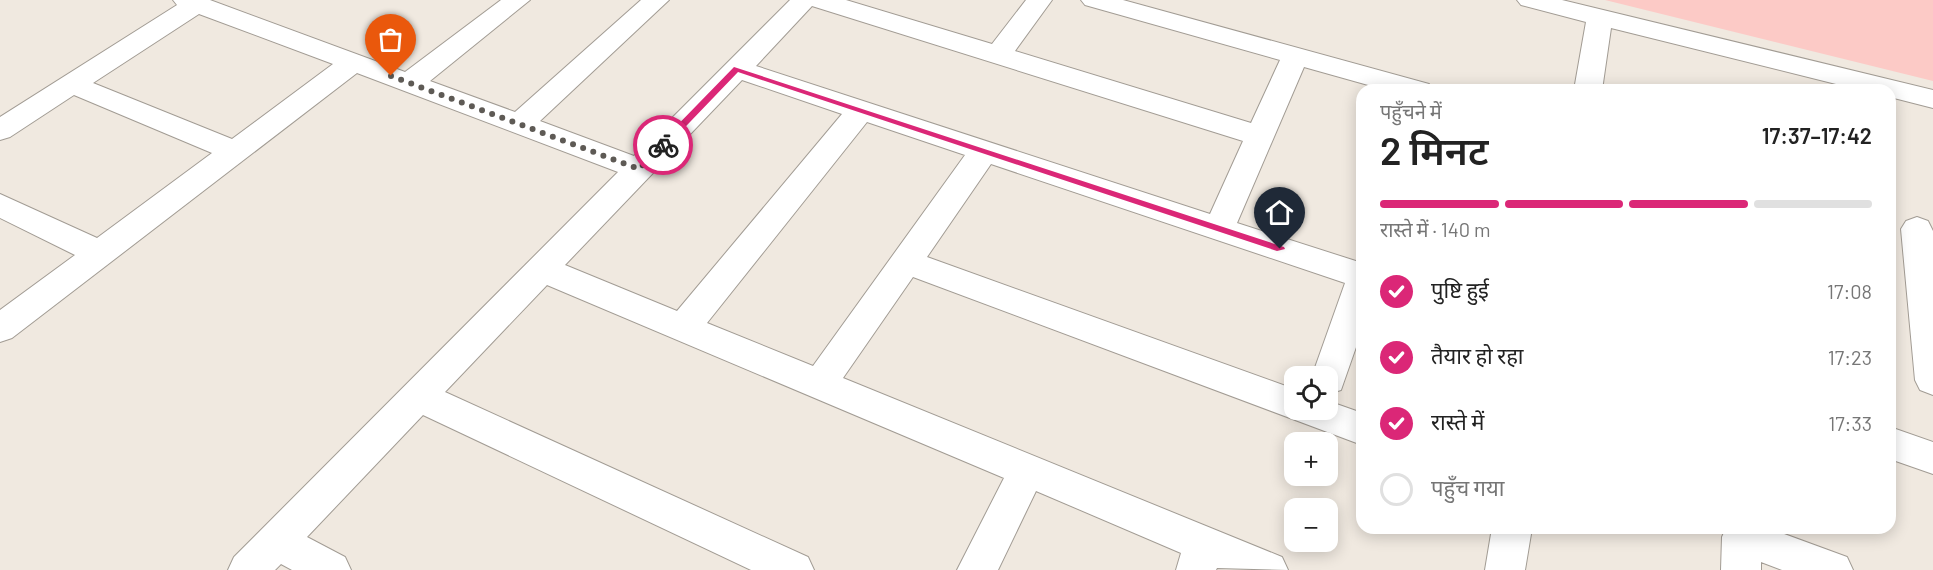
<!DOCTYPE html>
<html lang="hi">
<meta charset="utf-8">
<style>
:root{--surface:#fff;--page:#f2f2f2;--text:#222;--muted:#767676;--line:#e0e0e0;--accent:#db2777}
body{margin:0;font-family:Barlow,"Noto Sans Devanagari",sans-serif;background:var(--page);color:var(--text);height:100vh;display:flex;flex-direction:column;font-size:22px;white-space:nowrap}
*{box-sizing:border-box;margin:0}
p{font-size:20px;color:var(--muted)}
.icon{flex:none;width:33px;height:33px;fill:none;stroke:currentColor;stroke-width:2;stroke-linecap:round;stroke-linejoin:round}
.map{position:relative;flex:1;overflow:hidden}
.side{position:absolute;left:1356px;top:84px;width:540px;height:450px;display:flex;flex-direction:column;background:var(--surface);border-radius:18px;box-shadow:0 3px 15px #0003}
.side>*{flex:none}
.tools{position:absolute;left:1284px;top:366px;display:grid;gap:12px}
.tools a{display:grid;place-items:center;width:54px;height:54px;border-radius:12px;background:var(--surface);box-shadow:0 3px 15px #0003;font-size:30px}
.pin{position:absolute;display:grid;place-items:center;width:51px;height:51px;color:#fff;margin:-62px -26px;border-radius:50% 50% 50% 0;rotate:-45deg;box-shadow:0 0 6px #0007}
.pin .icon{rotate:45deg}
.courier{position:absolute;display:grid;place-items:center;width:60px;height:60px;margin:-30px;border:4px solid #db2777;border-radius:50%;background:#fff;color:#222;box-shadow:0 2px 8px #0007}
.headline em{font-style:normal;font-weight:600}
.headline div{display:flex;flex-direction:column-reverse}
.headline{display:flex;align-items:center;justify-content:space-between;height:102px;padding:0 24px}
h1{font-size:39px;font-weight:600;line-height:45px}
.bar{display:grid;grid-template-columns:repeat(4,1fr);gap:9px 6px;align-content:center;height:72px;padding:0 24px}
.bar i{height:8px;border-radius:4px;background:var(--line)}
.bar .selected{background:var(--accent)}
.bar p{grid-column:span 4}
ol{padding:0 24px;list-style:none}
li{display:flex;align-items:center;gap:18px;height:66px}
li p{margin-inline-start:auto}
li .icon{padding:6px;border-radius:50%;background:var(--accent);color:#fff;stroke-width:4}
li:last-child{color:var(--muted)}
li i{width:33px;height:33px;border:3px solid var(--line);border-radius:50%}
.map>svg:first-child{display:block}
.green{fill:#fccac6}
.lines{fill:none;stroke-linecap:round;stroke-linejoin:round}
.minor-casing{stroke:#a29c94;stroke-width:2}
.minor{fill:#fff;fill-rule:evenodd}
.route{fill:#db2777}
.done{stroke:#5e5a55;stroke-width:6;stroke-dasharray:0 10.8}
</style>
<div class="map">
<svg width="1933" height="570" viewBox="0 0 1933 570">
<rect width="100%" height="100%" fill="#f0e9e0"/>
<path class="green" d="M1605 0H1933V81Z"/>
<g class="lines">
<defs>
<path id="minor" d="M173 0H210L405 72 501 0H530L430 81 515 112 641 0H669L540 121 634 156 790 0H846L992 44 1026 0H1052L1015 51 1251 123 1280 60 1085 5 1081 0H1123L1429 84 1433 90H1386L1304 67 1237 223 1362 263V330L1341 390 1328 394V376H1312L1345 283 991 164 927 257 1294 389V410H1328V401L1362 413V445L913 277 843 378 1282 557 1288 570 1217 568 1216 570H1176L1181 553 1036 491 998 570H957L1004 478 547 285 445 392 808 557 814 570H751L423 415 307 537 345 557 351 570H292L281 564 275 570H228L234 557 618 172 357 73 12 338 0 342V310L75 255 0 218V194L97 238 212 153 74 95 10 137 0 140V117L177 5ZM812 6 1243 141 1210 214 756 66ZM199 14 333 64 232 139 93 83ZM742 80 842 114 677 311 565 265ZM867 122 965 155 813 366 707 323Z
M1517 0H1562L1933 90V108L1890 97V90H1860L1611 28 1602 90H1574L1586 22 1521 5Z
M1917 217 1928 221 1933 231V395L1920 390 1915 380 1901 229 1906 221Z
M1890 427 1933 442V474L1890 459Z
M1492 528H1532L1525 570H1485Z
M1726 528H1768L1847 557 1853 570H1782L1761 562V570H1721L1722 537Z"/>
</defs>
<use href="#minor" class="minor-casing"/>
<use href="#minor" class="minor"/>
</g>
<path class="route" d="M734 67 1284 247 1285 249 1277 251 738 72 666 147H660V143Z"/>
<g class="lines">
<path class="done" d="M391 76 639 169 663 145"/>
</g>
</svg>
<div class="tools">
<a><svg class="icon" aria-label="locate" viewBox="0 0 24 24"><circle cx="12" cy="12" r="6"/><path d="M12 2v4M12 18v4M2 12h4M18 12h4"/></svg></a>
<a>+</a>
<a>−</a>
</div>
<div class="pin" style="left:391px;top:76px;background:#ea580c"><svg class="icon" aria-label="bag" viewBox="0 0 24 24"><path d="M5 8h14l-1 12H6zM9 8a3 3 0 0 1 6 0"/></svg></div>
<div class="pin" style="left:1280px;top:249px;background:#1f2937"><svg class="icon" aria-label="home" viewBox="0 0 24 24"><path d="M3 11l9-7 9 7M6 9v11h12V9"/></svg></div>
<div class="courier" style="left:663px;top:145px"><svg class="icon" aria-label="bike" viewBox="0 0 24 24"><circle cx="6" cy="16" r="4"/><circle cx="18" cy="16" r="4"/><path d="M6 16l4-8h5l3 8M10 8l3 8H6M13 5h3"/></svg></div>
<section class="side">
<div class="headline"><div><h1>2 मिनट</h1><p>पहुँचने में</p></div><em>17:37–17:42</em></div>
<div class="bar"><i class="selected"></i><i class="selected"></i><i class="selected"></i><i></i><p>रास्ते में · 140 m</p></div>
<ol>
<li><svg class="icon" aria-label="check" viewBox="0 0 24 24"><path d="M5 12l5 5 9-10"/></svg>पुष्टि हुई<p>17:08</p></li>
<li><svg class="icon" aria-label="check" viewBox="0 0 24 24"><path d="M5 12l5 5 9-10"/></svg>तैयार हो रहा<p>17:23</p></li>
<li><svg class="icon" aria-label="check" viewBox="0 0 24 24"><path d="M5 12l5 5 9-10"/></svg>रास्ते में<p>17:33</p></li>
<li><i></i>पहुँच गया</li>
</ol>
</section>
</div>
